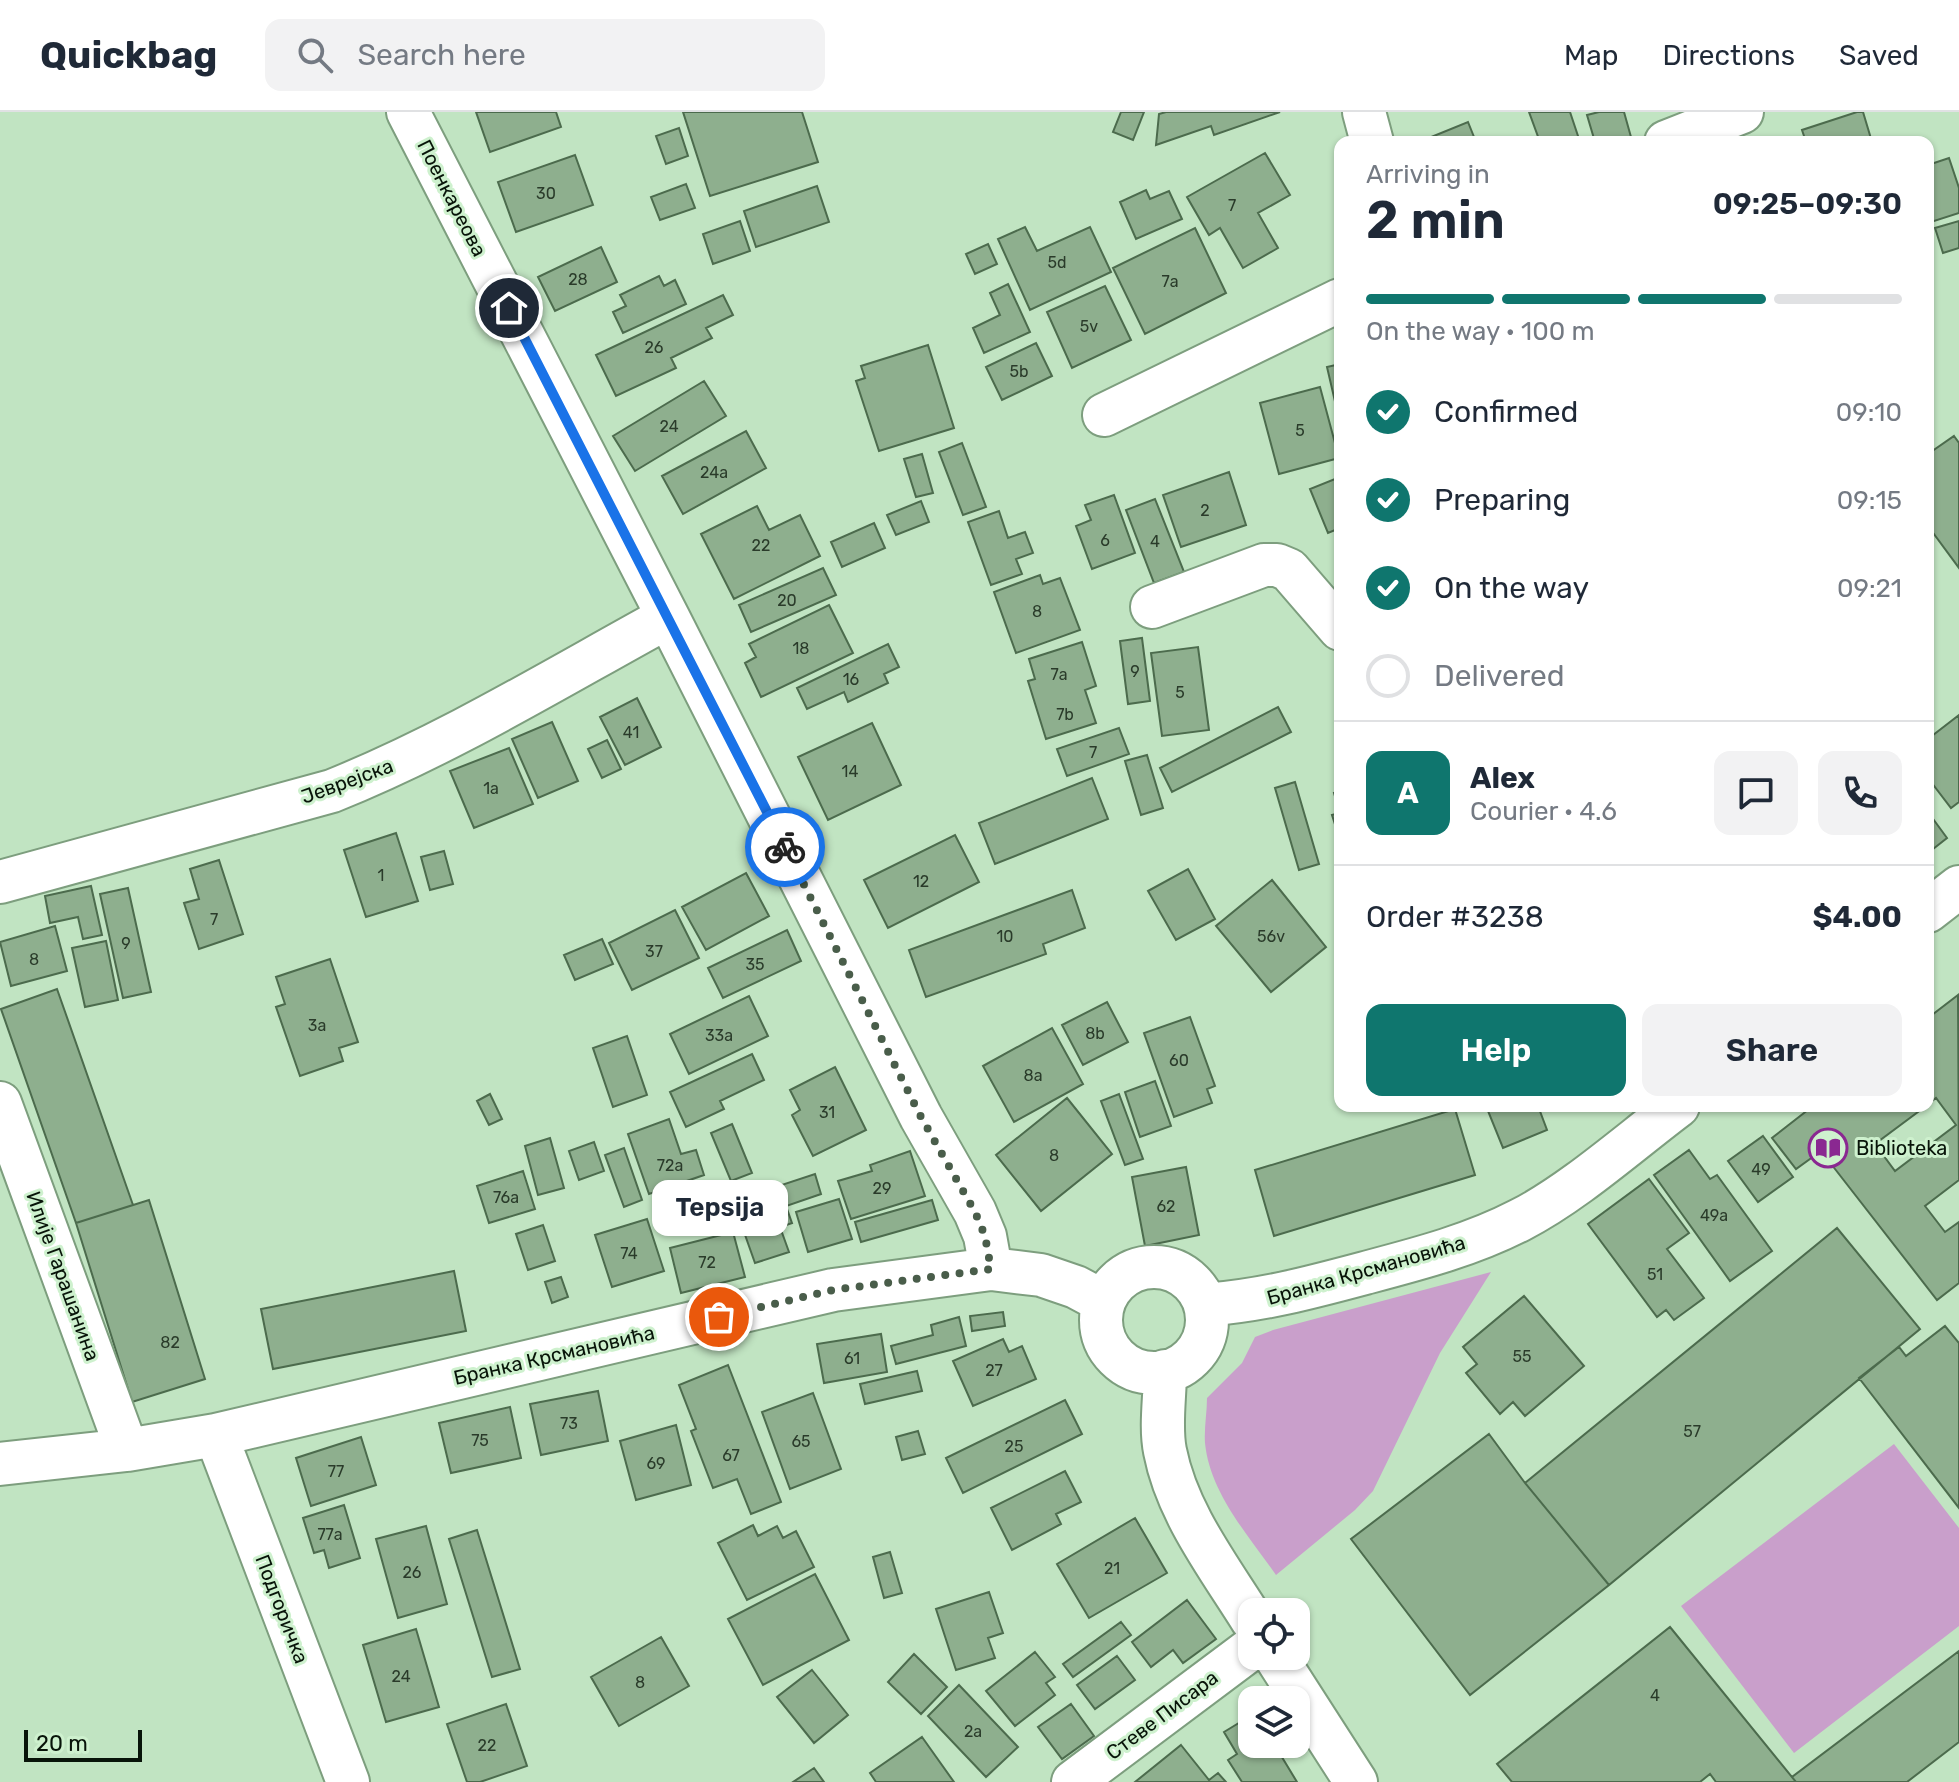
<!DOCTYPE html>
<meta charset="utf-8">
<style>
:root{--surface:#fff;--page:#f2f2f3;--text:#1f2937;--muted:#747a83;--line:#e0e1e3;--accent:#0f766e}
body{margin:0;font-family:Rubik,sans-serif;background:var(--page);color:var(--text);height:100vh;display:flex;flex-direction:column;font-size:30px;white-space:nowrap}
*{box-sizing:border-box;margin:0}
p{font-size:26px;color:var(--muted)}
.icon{flex:none;width:44px;height:44px;fill:none;stroke:currentColor;stroke-width:2;stroke-linecap:round;stroke-linejoin:round}
.map{position:relative;flex:1;overflow:hidden}
.panel{position:absolute;left:1334px;top:24px;width:600px;height:976px;display:flex;flex-direction:column;background:var(--surface);border-radius:16px;box-shadow:0 2px 6px #0004}
.panel>*{flex:none}
.fabs{position:absolute;left:1238px;top:1486px;display:grid;gap:16px}
.fabs a{display:grid;place-items:center;width:72px;height:72px;border-radius:16px;background:var(--surface);box-shadow:0 2px 6px #0004;font-size:40px}
.scale{position:absolute;left:24px;bottom:20px;width:118px;box-sizing:border-box;padding-left:8px;border:4px solid #081409;border-top:0;font-size:22px;line-height:28px;white-space:nowrap;color:#081409;-webkit-text-stroke:6px #cef1ce;paint-order:stroke}
.pin{position:absolute;display:grid;place-items:center;width:68px;height:68px;color:#fff;margin:-34px;border:4px solid #fff;border-radius:50%;box-shadow:0 2px 8px #0007}
.courier{position:absolute;display:grid;place-items:center;width:80px;height:80px;margin:-40px;border:6px solid #1a73e8;border-radius:50%;background:#fff;color:#222;box-shadow:0 2px 10px #0007}
.bubble{position:absolute;height:56px;border-radius:16px;background:var(--surface);box-shadow:0 2px 6px #0004;font-size:26px;font-weight:600;line-height:56px;text-align:center}
.headline em{font-style:normal;font-weight:600}
.headline div{display:flex;flex-direction:column-reverse}
.headline{display:flex;align-items:center;justify-content:space-between;height:136px;padding:0 32px}
h1{font-size:52px;font-weight:600;line-height:60px}
.bar{display:grid;grid-template-columns:repeat(4,1fr);gap:12px 8px;align-content:center;height:96px;padding:0 32px}
.bar i{height:10px;border-radius:6px;background:var(--line)}
.bar .on{background:var(--accent)}
.bar p{grid-column:span 4}
.line{display:flex;align-items:center;gap:20px;padding:0 32px;border-top:2px solid var(--line)}
.line div{flex:1}
.round{display:grid;place-items:center;flex:none;width:84px;height:84px;border-radius:16px;background:var(--page)}
ol{padding:0 32px;list-style:none}
li{display:flex;align-items:center;gap:24px;height:88px}
li p{margin-inline-start:auto}
li .icon{padding:8px;border-radius:50%;background:var(--accent);color:#fff;stroke-width:4}
li:last-child{color:var(--muted)}
li i{width:44px;height:44px;border:4px solid var(--line);border-radius:50%}
.cta{display:flex;gap:16px;margin-top:auto;padding:16px 32px}
.cta a{flex:1;height:92px;border-radius:16px;background:var(--accent);color:#fff;font-size:32px;font-weight:600;line-height:92px;text-align:center}
.cta a+a{background:var(--page);color:var(--text)}
header{display:flex;align-items:center;gap:48px;box-sizing:border-box;height:112px;padding:0 40px;background:var(--surface);border-bottom:2px solid var(--line)}
header strong{font-size:38px}
nav{display:flex;gap:44px;margin-inline-start:auto;font-size:28px}
.search{width:560px;height:72px;background:var(--page);display:flex;align-items:center;gap:20px;box-sizing:border-box;padding:0 28px;border-radius:16px;color:var(--muted);font-size:30px}
.map>svg:first-child{display:block}
.green{fill:#c99fcb}
.building{fill:#8eaf8e;stroke:#4c6b4d;stroke-width:2}
.lines{fill:none;stroke-linecap:round;stroke-linejoin:round}
.minor-casing{stroke:#7d9e7e;stroke-width:46}
.minor{stroke:#fff;stroke-width:42}
.done{stroke:#495d4a;stroke-width:8;stroke-dasharray:0 14.4}
.route{stroke:#1a73e8;stroke-width:10}
.labels{text-anchor:middle;stroke-width:6;stroke-linejoin:round;paint-order:stroke}
.number-label{font-size:16px;fill:#2a3b2a}
.street-label{font-size:20px;fill:#081409;stroke:#cef1ce}
.poi-label{font-size:20px;fill:#081409;stroke:#cef1ce;text-anchor:start}
</style>
<header>
<strong>Quickbag</strong>
<div class="search"><svg class="icon" aria-label="search" viewBox="0 0 24 24"><circle cx="10" cy="10" r="6"/><path d="M15 15l6 6"/></svg>Search here</div>
<nav><a>Map</a><a>Directions</a><a>Saved</a></nav>
</header>
<div class="map">
<svg width="1959" height="1670" viewBox="0 0 1959 1670">
<rect width="100%" height="100%" fill="#c1e4c2"/>
<path class="green" d="M1491 1160 1440 1241 1373 1379 1355 1398 1276 1463C1248 1423 1210 1381 1205 1331 1204 1316 1207 1301 1207 1286L1242 1251 1255 1225 1273 1218Z
M1894 1332 1959 1416V1514L1794 1641 1681 1494Z"/>
<path class="building" d="M476 0H556L561 15 490 40Z
M683 0H802L818 50 710 84Z
M1121 0H1144L1133 28 1113 20Z
M1166 0H1280L1214 23 1211 14 1156 33 1159 2Z
M1529 0H1570L1580 30H1540Z
M1599 0H1624L1631 25 1613 30H1595L1587 3Z
M1857 0H1863L1872 30H1806L1802 18Z
M1468 10 1476 30H1419Z
M679 16 688 44 666 52 656 24Z
M1265 41 1290 83 1258 101 1278 136 1243 156 1220 116 1209 123 1187 85Z
M575 43 593 93 516 120 498 70Z
M1949 46 1959 76V101L1928 111V53Z
M686 72 695 96 660 108 651 85Z
M817 74 829 110 756 135 744 99Z
M1146 78 1150 87 1169 79 1182 107 1136 127 1120 90Z
M740 109 750 139 713 152 703 122Z
M1959 109V136L1943 141 1935 116Z
M1025 115 1037 139 1090 115 1111 160 1030 198 998 127Z
M1195 116 1226 181 1145 222 1113 156Z
M988 132 997 152 975 162 966 142Z
M601 135 617 170 555 199 538 165Z
M659 164 664 174 675 168 686 192 623 221 613 200 626 194 620 183Z
M1008 172 1030 220 984 241 973 216 1000 203 990 181Z
M1105 174 1131 228 1072 256 1047 200Z
M723 183 733 203 706 216 712 226 671 246 676 256 616 284 596 243Z
M1036 231 1052 264 1002 288 986 255Z
M928 233 954 316 879 339 856 269 865 266 861 254Z
M1340 252V311L1327 255Z
M704 269 726 304 635 359 613 324Z
M1320 275 1339 346 1279 362 1260 291Z
M746 319 766 356 683 402 662 364Z
M1954 324 1959 331V456L1928 414V342Z
M962 331 986 395 963 403 939 340Z
M922 342 933 381 916 385 904 347Z
M1229 360 1246 413 1181 435 1163 383Z
M1340 365V416L1328 421 1310 377Z
M1114 383 1135 441 1092 457 1076 414 1091 408 1085 393Z
M1155 387 1184 460 1154 471 1126 398Z
M921 389 929 410 896 423 887 403Z
M757 394 769 418 800 403 820 444 734 487 701 422Z
M999 399 1008 426 1025 420 1033 441 1016 447 1022 462 991 473 968 410Z
M874 411 885 436 842 455 831 430Z
M823 456 836 483 751 520 739 493Z
M1040 463 1043 472 1060 466 1080 518 1016 541 994 480Z
M829 493 853 541 761 585 745 551 756 545 749 532Z
M1142 526 1150 589 1128 592 1120 529Z
M1082 530 1096 574 1085 578 1096 611 1046 627 1028 569 1035 567 1029 547Z
M888 532 899 555 884 562 888 571 848 590 844 580 807 597 797 576Z
M1198 535 1209 618 1162 624 1151 541Z
M637 586 661 635 625 653 600 605Z
M1278 595 1291 620 1172 680 1160 656Z
M1959 603V690L1951 696 1928 666V627Z
M552 610 578 669 538 686 512 627Z
M872 611 901 673 828 708 798 645Z
M1119 616 1129 642 1067 664 1057 637Z
M607 628 621 657 602 666 588 637Z
M509 636 533 692 474 716 450 659Z
M1147 643 1163 696 1141 703 1125 649Z
M1092 666 1108 707 995 752 979 711Z
M1295 670 1319 752 1299 758 1275 676Z
M1340 679V728L1332 703 1340 701 1334 681Z
M1928 700 1947 726 1928 741Z
M396 721 418 789 366 805 344 738Z
M955 723 979 770 888 816 864 768Z
M444 739 453 772 430 778 421 745Z
M219 748 243 822 199 837 184 791 199 787 190 757Z
M1188 757 1215 807 1176 828 1148 779Z
M746 761 769 804 706 838 682 795Z
M1272 768 1326 835 1271 880 1216 814Z
M91 774 102 823 83 827 78 805 50 811 45 784Z
M128 776 151 880 123 886 100 782Z
M1072 778 1085 816 1043 832 1046 842 926 885 909 838Z
M675 798 699 846 632 878 609 831Z
M55 814 67 859 11 874 0 830Z
M787 818 801 849 723 886 708 856Z
M602 827 613 852 575 868 564 843Z
M106 829 118 888 85 895 72 836Z
M330 847 358 930 339 936 343 949 300 964 276 895 285 892 276 865Z
M57 877 133 1093 76 1111 1 897Z
M1958 883 1959 1068 1925 1094 1945 1120 1959 1110V1171L1937 1188 1821 1039 1796 1057 1772 1026 1813 994H1926L1875 1032 1895 1059 1956 1013 1936 986 1928 992V906Z
M749 884 768 924 689 962 670 922Z
M1107 890 1128 930 1083 953 1062 913Z
M1190 905 1215 974 1207 977 1212 991 1174 1005 1144 921Z
M1052 916 1083 972 1014 1010 983 954Z
M627 924 647 983 613 995 593 936Z
M752 942 764 968 720 989 724 997 686 1015 670 980Z
M835 955 866 1018 813 1044 792 1003 800 998 790 978Z
M1155 969 1171 1014 1140 1025 1125 980Z
M490 982 502 1007 489 1013 477 989Z
M1119 982 1143 1047 1125 1053 1101 989Z
M1067 986 1112 1042 1041 1099 996 1043Z
M1486 994H1538L1547 1018 1503 1036Z
M1455 997 1475 1063 1274 1124 1255 1058Z
M669 1007 681 1042 696 1038 704 1063 649 1082 628 1022Z
M732 1012 752 1061 731 1069 711 1021Z
M1763 1024 1793 1065 1758 1090 1728 1049Z
M550 1026 564 1076 538 1083 525 1034Z
M594 1030 604 1059 579 1068 569 1039Z
M624 1036 642 1088 624 1095 605 1043Z
M1689 1038 1710 1067 1717 1063 1772 1139 1730 1169 1654 1063Z
M910 1039 925 1084 851 1107 838 1069 872 1059 870 1053Z
M1186 1055 1199 1123 1145 1134 1132 1065Z
M523 1059 535 1097 489 1111 477 1074Z
M815 1062 821 1082 786 1094 792 1111 780 1115 789 1140 755 1151 733 1089Z
M1649 1067 1689 1121 1667 1137 1704 1186 1674 1208 1666 1198 1657 1205 1588 1112Z
M839 1087 852 1127 808 1140 796 1100Z
M149 1088 205 1267 132 1290 76 1111Z
M932 1088 938 1108 861 1130 855 1110Z
M647 1107 664 1159 612 1175 595 1123Z
M543 1113 555 1149 528 1158 516 1122Z
M1837 1116 1920 1217 1609 1473 1525 1371Z
M733 1120 745 1165 681 1181 670 1136Z
M454 1159 466 1219 273 1257 261 1197Z
M561 1165 568 1185 552 1191 545 1170Z
M1524 1184 1584 1254 1525 1304 1513 1290 1500 1302 1466 1261 1477 1252 1463 1235Z
M1003 1200 1005 1214 972 1219 970 1204Z
M959 1205 966 1234 896 1252 891 1234 933 1223 931 1213Z
M1945 1214 1959 1231V1396L1859 1266 1899 1235 1906 1244Z
M881 1222 887 1260 824 1271 817 1232Z
M1003 1227 1009 1240 1022 1234 1036 1267 973 1294 953 1249Z
M728 1253 781 1390 751 1402 737 1367 713 1376 691 1319 696 1317 679 1273Z
M917 1259 922 1279 865 1292 860 1272Z
M598 1279 608 1329 541 1343 530 1292Z
M813 1281 841 1357 790 1377 762 1300Z
M1065 1288 1082 1322 963 1381 946 1346Z
M510 1295 521 1346 451 1361 439 1311Z
M676 1313 691 1373 636 1388 620 1329Z
M918 1319 925 1342 902 1348 896 1325Z
M1489 1322 1525 1371 1609 1473 1470 1583 1351 1427Z
M361 1325 376 1373 311 1394 296 1346Z
M1065 1359 1081 1390 1056 1402 1061 1412 1012 1438 991 1396Z
M344 1393 360 1446 329 1456 324 1438 314 1441 303 1406Z
M1135 1406 1167 1461 1089 1506 1057 1452Z
M753 1413 758 1424 777 1414 783 1426 796 1419 814 1455 747 1488 718 1431Z
M426 1414 447 1492 398 1506 376 1427Z
M477 1418 520 1557 492 1565 449 1427Z
M890 1440 902 1481 884 1486 873 1445Z
M815 1462 849 1528 763 1573 728 1507Z
M989 1480 1003 1521 988 1526 995 1546 956 1558 936 1497Z
M1187 1488 1216 1527 1183 1551 1173 1538 1151 1555 1132 1530Z
M1121 1510 1131 1523 1073 1565 1063 1552Z
M1670 1515 1796 1670H1716L1710 1662 1700 1670H1512L1497 1652Z
M416 1517 439 1595 386 1610 363 1533Z
M661 1525 689 1574 619 1614 591 1565Z
M1959 1539V1630L1907 1670H1796L1792 1665Z
M1035 1540 1055 1565 1046 1571 1055 1583 1015 1614 986 1579Z
M914 1542 947 1575 921 1602 888 1570Z
M1117 1544 1135 1568 1095 1597 1077 1573Z
M812 1558 848 1603 814 1631 777 1585Z
M959 1573 1018 1635 986 1665 928 1604Z
M506 1592 527 1654 480 1670H467L447 1612Z
M1071 1592 1094 1624 1062 1647 1038 1615Z
M1252 1603V1632H1274L1297 1670H1242L1228 1648 1237 1642 1224 1620Z
M922 1625 954 1670H876L870 1661Z
M1181 1633 1209 1668 1218 1661 1226 1670H1135Z
M814 1656 824 1670H793Z"/>
<g class="lines">
<defs>
<path id="minor" d="M408 0 668 505 921 1005 975 1100 985 1124 991 1157
M1364 0 1372 30
M1666 30 1742 0
M1104 303 1340 188
M1152 495 1264 453H1277L1289 458 1340 517
M0 770 332 679C449 632 558 565 668 505
M1928 799 1959 775
M0 991 127 1338
M1101 1208a53 53 0 1 1 106 0a53 53 0 1 1-106 0Z
M1205 1193C1264 1188 1309 1176 1365 1161 1418 1147 1472 1133 1520 1108 1573 1081 1630 1030 1678 994
M1165 1259C1165 1285 1160 1315 1165 1339 1177 1401 1219 1455 1252 1508
M216 1323 348 1670
M0 1352 127 1338 216 1323 833 1178 991 1157 1041 1163 1076 1175 1104 1190
M1275 1544 1356 1670
M1073 1670 1252 1536"/>
</defs>
<use href="#minor" class="minor-casing"/>
<use href="#minor" class="minor"/>
</g>
<g class="lines">
<path class="done" d="M719 1205 833 1178 991 1157 985 1124 975 1100 921 1005 785 735"/>
<path class="route" d="M509 196 785 735"/>
</g>
<defs>
<symbol id="library-ring" viewBox="-11 -11 22 22"><circle r="9.5" fill="#cef1ce" stroke="#8a2891" stroke-width="1.5"/><path d="M-6-4Q-3-5.5-.7-3.5V5Q-3 3-6 4ZM6-4Q3-5.5 .7-3.5V5Q3 3 6 4Z" fill="#8a2891"/></symbol>
</defs>
<g fill-rule="evenodd">
<use href="#library-ring" x="1806" y="1014" width="44" height="44"/>
</g>
<g class="labels">
<g class="number-label">
<text x="546" y="87">30</text>
<text x="1232" y="99">7</text>
<text x="1057" y="156">5d</text>
<text x="578" y="173">28</text>
<text x="1170" y="175">7a</text>
<text x="1089" y="220">5v</text>
<text x="654" y="241">26</text>
<text x="1019" y="265">5b</text>
<text x="669" y="320">24</text>
<text x="1300" y="324">5</text>
<text x="714" y="366">24a</text>
<text x="1205" y="404">2</text>
<text x="1105" y="434">6</text>
<text x="1155" y="435">4</text>
<text x="761" y="439">22</text>
<text x="787" y="494">20</text>
<text x="1037" y="505">8</text>
<text x="801" y="542">18</text>
<text x="1135" y="565">9</text>
<text x="1059" y="568">7a</text>
<text x="851" y="573">16</text>
<text x="1180" y="586">5</text>
<text x="1065" y="608">7b</text>
<text x="631" y="626">41</text>
<text x="1093" y="646">7</text>
<text x="850" y="665">14</text>
<text x="491" y="682">1a</text>
<text x="381" y="769">1</text>
<text x="921" y="775">12</text>
<text x="214" y="813">7</text>
<text x="1005" y="830">10</text>
<text x="1271" y="830">56v</text>
<text x="126" y="837">9</text>
<text x="654" y="845">37</text>
<text x="34" y="853">8</text>
<text x="755" y="858">35</text>
<text x="317" y="919">3a</text>
<text x="1095" y="927">8b</text>
<text x="719" y="929">33a</text>
<text x="1179" y="954">60</text>
<text x="1033" y="969">8a</text>
<text x="827" y="1006">31</text>
<text x="1054" y="1049">8</text>
<text x="670" y="1059">72a</text>
<text x="1761" y="1063">49</text>
<text x="882" y="1082">29</text>
<text x="506" y="1091">76a</text>
<text x="1166" y="1100">62</text>
<text x="1714" y="1109">49a</text>
<text x="629" y="1147">74</text>
<text x="707" y="1156">72</text>
<text x="1655" y="1168">51</text>
<text x="170" y="1236">82</text>
<text x="1522" y="1250">55</text>
<text x="852" y="1252">61</text>
<text x="994" y="1264">27</text>
<text x="569" y="1317">73</text>
<text x="1692" y="1325">57</text>
<text x="480" y="1334">75</text>
<text x="801" y="1335">65</text>
<text x="1014" y="1340">25</text>
<text x="731" y="1349">67</text>
<text x="656" y="1357">69</text>
<text x="336" y="1365">77</text>
<text x="330" y="1428">77a</text>
<text x="1112" y="1462">21</text>
<text x="412" y="1466">26</text>
<text x="401" y="1570">24</text>
<text x="640" y="1576">8</text>
<text x="1655" y="1589">4</text>
<text x="973" y="1625">2a</text>
<text x="487" y="1639">22</text>
</g>
<g class="street-label">
<text transform="translate(452 86) rotate(63)" y="7">Поенкареова</text>
<text transform="translate(347 669) rotate(-20)" y="7">Јеврејска</text>
<text transform="translate(1366 1158) rotate(-16)" y="7">Бранка Крсмановића</text>
<text transform="translate(63 1164) rotate(70)" y="7">Илије Гарашанина</text>
<text transform="translate(554 1243) rotate(-13)" y="7">Бранка Крсмановића</text>
<text transform="translate(282 1497) rotate(69)" y="7">Подгоричка</text>
<text transform="translate(1162 1603) rotate(-37)" y="7">Стеве Писара</text>
</g>
<g class="poi-label">
<text x="1856" y="1043">Biblioteka</text>
</g>
</g>
</svg>
<div class="fabs">
<a><svg class="icon" aria-label="locate" viewBox="0 0 24 24"><circle cx="12" cy="12" r="6"/><path d="M12 2v4M12 18v4M2 12h4M18 12h4"/></svg></a>
<a><svg class="icon" aria-label="layers" viewBox="0 0 24 24"><path d="M12 4l9 5-9 5-9-5zM3 14l9 5 9-5"/></svg></a>
</div>
<div class="scale">20 m</div>
<div class="pin" style="left:719px;top:1205px;background:#ea580c"><svg class="icon" aria-label="bag" viewBox="0 0 24 24"><path d="M5 8h14l-1 12H6zM9 8a3 3 0 0 1 6 0"/></svg></div>
<div class="pin" style="left:509px;top:196px;background:#1f2937"><svg class="icon" aria-label="home" viewBox="0 0 24 24"><path d="M3 11l9-7 9 7M6 9v11h12V9"/></svg></div>
<div class="courier" style="left:785px;top:735px"><svg class="icon" aria-label="bike" viewBox="0 0 24 24"><circle cx="6" cy="16" r="4"/><circle cx="18" cy="16" r="4"/><path d="M6 16l4-8h5l3 8M10 8l3 8H6M13 5h3"/></svg></div>
<div class="bubble" style="left:652px;top:1068px;width:136px">Tepsija</div>
<section class="panel">
<div class="headline"><div><h1>2 min</h1><p>Arriving in</p></div><em>09:25–09:30</em></div>
<div class="bar"><i class="on"></i><i class="on"></i><i class="on"></i><i></i><p>On the way · 100 m</p></div>
<ol>
<li><svg class="icon" aria-label="check" viewBox="0 0 24 24"><path d="M5 12l5 5 9-10"/></svg>Confirmed<p>09:10</p></li>
<li><svg class="icon" aria-label="check" viewBox="0 0 24 24"><path d="M5 12l5 5 9-10"/></svg>Preparing<p>09:15</p></li>
<li><svg class="icon" aria-label="check" viewBox="0 0 24 24"><path d="M5 12l5 5 9-10"/></svg>On the way<p>09:21</p></li>
<li><i></i>Delivered</li>
</ol>
<div class="line" style="height:144px"><b class="round" style="background:var(--accent);color:#fff">A</b><div><b>Alex</b><p>Courier · 4.6</p></div><a class="round"><svg class="icon" aria-label="chat" viewBox="0 0 24 24"><path d="M4 5h16v11H9l-5 4z"/></svg></a><a class="round"><svg class="icon" aria-label="phone" viewBox="0 0 24 24"><path d="M5 4h4l2 5-3 2q2 4 5 5l2-3 5 2v4C11 20 4 13 5 4z"/></svg></a></div>
<div class="line" style="height:104px"><div>Order #3238</div><b>$4.00</b></div>
<div class="cta"><a>Help</a><a>Share</a></div>
</section>
</div>
